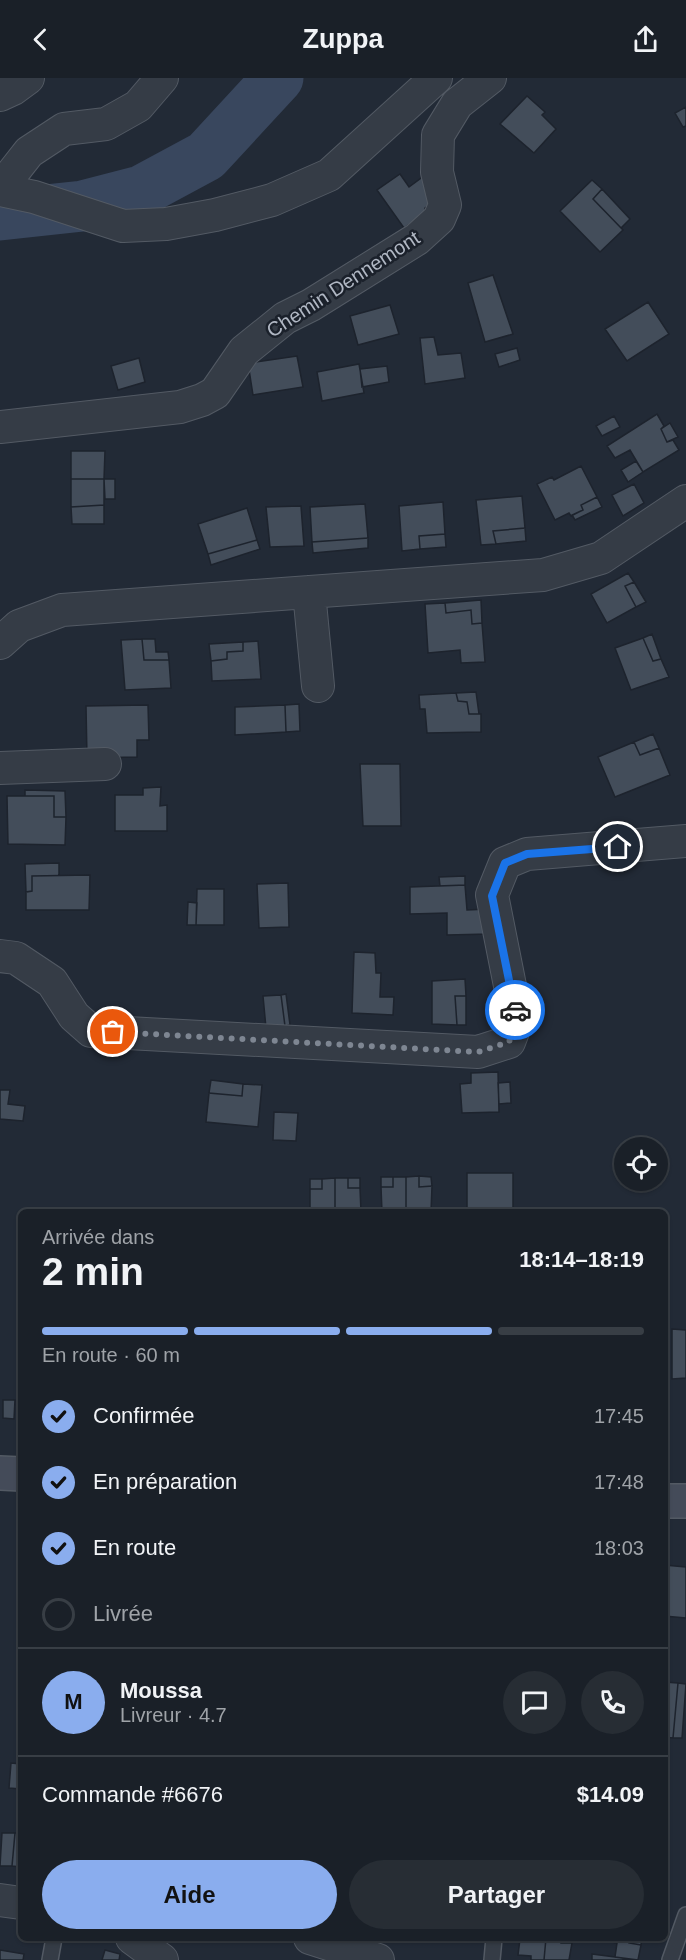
<!DOCTYPE html>
<html lang="fr">
<meta charset="utf-8">
<style>
:root{--surface:#1a2028;--page:#272d34;--text:#f1f3f6;--muted:#9fa3a8;--line:#383e45;--accent:#8aadee}
body{margin:0;font-family:Arial,sans-serif;background:var(--page);color:var(--text);height:100vh;display:flex;flex-direction:column;font-size:22px;white-space:nowrap}
*{box-sizing:border-box;margin:0}
p{font-size:20px;color:var(--muted)}
.icon{flex:none;width:33px;height:33px;fill:none;stroke:currentColor;stroke-width:2;stroke-linecap:round;stroke-linejoin:round}
.map{position:relative;flex:1;overflow:hidden}
.drawer{position:absolute;left:18px;top:1131px;width:650px;height:732px;display:flex;flex-direction:column;background:var(--surface);border-radius:9px;box-shadow:0 2px 4px #0004,0 0 0 2px var(--line)}
.drawer>*{flex:none}
.buttons{position:absolute;left:614px;top:1059px;display:grid;gap:12px}
.buttons a{display:grid;place-items:center;width:54px;height:54px;border-radius:50%;background:var(--surface);box-shadow:0 2px 4px #0004,0 0 0 2px var(--line);font-size:30px}
.pin{position:absolute;display:grid;place-items:center;width:51px;height:51px;color:#fff;margin:-26px;border:3px solid #fff;border-radius:50%;box-shadow:0 2px 6px #0007}
.courier{position:absolute;display:grid;place-items:center;width:60px;height:60px;margin:-30px;border:4px solid #1a73e8;border-radius:50%;background:#fff;color:#222;box-shadow:0 2px 8px #0007}
.head em{font-style:normal;font-weight:600}
.head div{display:flex;flex-direction:column-reverse}
.head{display:flex;align-items:center;justify-content:space-between;height:102px;padding:0 24px}
h1{font-size:39px;font-weight:600;line-height:45px}
.bar{display:grid;grid-template-columns:repeat(4,1fr);gap:9px 6px;align-content:center;height:72px;padding:0 24px}
.bar i{height:8px;border-radius:4px;background:var(--line)}
.bar .active{background:var(--accent)}
.bar p{grid-column:span 4}
.line{display:flex;align-items:center;gap:15px;padding:0 24px;border-top:2px solid var(--line)}
.line div{flex:1}
.round{display:grid;place-items:center;flex:none;width:63px;height:63px;border-radius:32px;background:var(--page)}
ol{padding:0 24px;list-style:none}
li{display:flex;align-items:center;gap:18px;height:66px}
li p{margin-inline-start:auto}
li .icon{padding:6px;border-radius:50%;background:var(--accent);color:#111;stroke-width:4}
li:last-child{color:var(--muted)}
li i{width:33px;height:33px;border:3px solid var(--line);border-radius:50%}
.primary-button{display:flex;gap:12px;margin-top:auto;padding:12px 24px}
.primary-button a{flex:1;height:69px;border-radius:36px;background:var(--accent);color:#111;font-size:24px;font-weight:600;line-height:69px;text-align:center}
.primary-button a+a{background:var(--page);color:var(--text)}
header{display:flex;justify-content:space-between;align-items:center;height:78px;padding:0 24px;background:var(--surface);font-size:27px;font-weight:600}
.map>svg:first-child{display:block}
.lines{fill:none;stroke-linecap:round;stroke-linejoin:round}
.river{stroke:#39475e;stroke-width:51}
.building{fill:#434d5a;stroke:#1d232d;stroke-width:1.5}
.lane-casing{stroke:#535a64;stroke-width:18}
.street-casing{stroke:#535a64;stroke-width:34}
.secondary-casing{stroke:#535a64;stroke-width:36}
.lane{stroke:#353c46;stroke-width:15}
.street{stroke:#353c46;stroke-width:32}
.secondary{stroke:#444b59;stroke-width:33}
.done{stroke:#7e8692;stroke-width:6;stroke-dasharray:0 10.8}
.route{stroke:#1a73e8;stroke-width:8}
.labels{text-anchor:middle;stroke-width:5;stroke-linejoin:round;paint-order:stroke}
.street-label{font-size:20px;fill:#b0b7c3;stroke:#1b212b}
</style>
<header><svg class="icon" aria-label="back" viewBox="0 0 24 24"><path d="M15 5l-7 7 7 7"/></svg>Zuppa<svg class="icon" aria-label="share" viewBox="0 0 24 24"><path d="M12 15V3M7 8l5-5 5 5M5 13v7h14v-7"/></svg></header>
<div class="map">
<svg width="686" height="1882" viewBox="0 0 686 1882">
<rect width="100%" height="100%" fill="#222a36"/>
<g class="lines">
<path class="river" d="M0 137 83 128 141 113 206 78 278 0"/>
</g>
<path class="building" d="M527 18 545 34 542 37 556 51 534 75 500 46Z
M686 29V48L683 49 675 35Z
M400 96 409 109 424 98 436 122 425 130 426 135 404 150 377 112Z
M592 102 602 111 593 121 623 152 600 174 560 133Z
M602 111 630 141 621 150 593 121Z
M493 197 513 256 485 264 468 205Z
M648 224 669 256 627 283 605 251Z
M390 227 399 256 358 267 350 238Z
M434 259 438 277 461 275 465 300 425 306 420 260Z
M517 270 520 282 499 289 495 276Z
M297 278 303 309 253 317 248 285Z
M139 280 145 304 118 312 111 288Z
M359 286 364 315 322 323 317 294Z
M387 288 389 304 362 309 360 291Z
M657 336 664 348 661 351 667 364 673 362 679 372 643 394 630 372 615 380 607 368Z
M614 338 620 349 602 358 596 348Z
M670 345 678 359 667 364 661 351Z
M71 373H105L104 401H71Z
M636 383 643 394 628 404 621 392Z
M581 388 597 419 581 427 583 432 571 438 569 435 555 442 537 406 552 399 554 402Z
M71 401H104V427L71 429Z
M104 401H115V421H105Z
M634 406 644 425 623 438 612 417Z
M522 418 525 450 493 453 496 466 481 467 476 422Z
M597 419 602 429 575 442 572 437 583 432 581 427Z
M443 424 445 456 419 458 420 471 402 473 399 428Z
M365 426 368 460 312 464 310 429Z
M104 427V446H72L71 429Z
M301 428 304 468 270 469 266 429Z
M247 430 257 462 208 476 198 446Z
M525 450 526 463 496 466 493 453Z
M445 456 446 469 420 471 419 458Z
M368 460V470L313 475 312 464Z
M257 462 260 471 211 487 208 476Z
M628 495 634 504 625 508 636 529 607 545 591 516Z
M634 504 646 524 636 529 625 508Z
M481 522 482 545 472 546 471 532 446 535 445 525Z
M445 525 446 535 471 532 472 546 482 545 485 584 461 585 460 572 428 575 425 526Z
M652 556 661 581 653 583 643 560Z
M643 560 653 583 661 581 669 599 631 612 615 570Z
M142 561H155L156 574H168L169 582H144Z
M142 561 144 582H169L171 610 125 612 121 562Z
M258 563 261 601 212 603 211 583 227 581V574L243 573V564Z
M243 564V573L227 574V581L211 583 209 566Z
M476 614 479 636H469L467 624 458 623 456 615Z
M456 615 458 623 467 624 469 636H481V654L427 655 425 631H420L419 617Z
M299 626 300 653 286 654 285 627Z
M148 627 149 662H137V679L87 680 86 628Z
M285 627 286 654 235 657V629Z
M653 656 659 670 640 677 634 664Z
M634 664 640 677 659 670 670 697 615 719 598 679Z
M360 686H400L401 748H363Z
M161 709 160 728 167 727V753H115V717H143V710Z
M25 712 65 713 66 739H54V718H25Z
M7 718H54V739H66L65 767 8 766Z
M59 785V798H32V813L26 814 25 786Z
M90 797 89 832H26V814L32 813V798Z
M465 798V807L440 808 439 799Z
M288 805 289 849 259 850 257 806Z
M465 807 467 832 489 831V856L447 857V835L410 836V809Z
M197 811H224V847H196Z
M188 824 197 825 196 847H187Z
M354 874 375 875 376 895H381L380 919H394L393 937 352 935Z
M465 901 466 918H455L457 947 432 946V903Z
M286 916 290 947 285 948 281 917Z
M281 917 285 948 266 950 263 918Z
M455 918H466V947H457Z
M498 994 499 1034 462 1035 460 1006 471 1005V995Z
M211 1002 243 1006 242 1018 209 1015Z
M510 1004 511 1025 499 1026 498 1005Z
M243 1006 262 1007 258 1049 206 1044 209 1015 242 1018Z
M0 1012H10L8 1026 25 1028 23 1043 0 1041Z
M274 1034 298 1035 296 1063 273 1062Z
M467 1095H513V1134H467Z
M419 1098 431 1099 432 1108 419 1109Z
M419 1098V1109L432 1108 431 1134H406V1099Z
M381 1099H393V1109H381Z
M393 1099H406V1134H382L381 1109H393Z
M335 1100H348V1110H360L361 1134H335Z
M335 1100V1134H310V1111H322V1101Z
M348 1100H360V1110H348Z
M310 1101H322V1111H310Z
M672 1251 686 1252V1300L672 1301Z
M3 1322H15L14 1341 3 1340Z
M664 1487 686 1489V1540L664 1538Z
M664 1604 678 1605 673 1660 664 1659Z
M678 1605 686 1606 682 1660H673Z
M11 1685 21 1686V1711L9 1710Z
M2 1755H15L12 1788H0Z
M15 1755H21V1789L12 1788Z
M533 1860H546L544 1882H531V1878L518 1877 520 1861Z
M546 1860H561V1865H572L569 1882H544Z
M613 1860H630L629 1865 641 1867 638 1882 615 1879 617 1865 612 1864Z
M630 1860H642L641 1867 629 1865Z
M0 1872 24 1876 23 1882H0Z
M105 1872 120 1876 119 1882H102Z
M592 1876 615 1879 631 1882H592Z"/>
<g class="lines">
<defs>
<path id="lane" d="M50 1882 54 1860
M492 1882 494 1860
M670 1882 686 1837"/>
<path id="street" d="M0 17 13 11 28 0
M0 111 29 74 64 51 106 46 138 28 162 0
M0 112 34 119 123 148 166 146 215 137 272 122 329 97 436 0
M0 349 180 329 202 322 215 315 244 273 285 240 311 227 417 161 439 141 445 127 437 94 438 57 457 26 490 0
M309 514 318 608
M0 565 19 548 62 532 543 497 601 480 686 423
M0 690 105 686
M0 878 16 880 52 904 74 938 91 953 478 974 509 964 517 943 492 817 505 785 527 776 686 763
M0 1822 21 1825
M132 1860 162 1882
M310 1860 378 1882"/>
<path id="secondary" d="M0 1395 21 1396
M664 1423H686"/>
</defs>
<use href="#lane" class="lane-casing"/>
<use href="#street" class="street-casing"/>
<use href="#secondary" class="secondary-casing"/>
<use href="#lane" class="lane"/>
<use href="#street" class="street"/>
<use href="#secondary" class="secondary"/>
</g>
<g class="lines">
<path class="done" d="M113 954 478 974 509 964 517 943 515 932"/>
<path class="route" d="M515 932 492 818 505 785 527 776 618 769"/>
</g>
<g class="labels">
<g class="street-label">
<text transform="translate(343 206) rotate(-33)" y="7">Chemin Dennemont</text>
</g>
</g>
</svg>
<div class="buttons">
<a><svg class="icon" aria-label="locate" viewBox="0 0 24 24"><circle cx="12" cy="12" r="6"/><path d="M12 2v4M12 18v4M2 12h4M18 12h4"/></svg></a>
</div>
<div class="pin" style="left:113px;top:954px;background:#ea580c"><svg class="icon" aria-label="bag" viewBox="0 0 24 24"><path d="M5 8h14l-1 12H6zM9 8a3 3 0 0 1 6 0"/></svg></div>
<div class="pin" style="left:618px;top:769px;background:#1f2937"><svg class="icon" aria-label="home" viewBox="0 0 24 24"><path d="M3 11l9-7 9 7M6 9v11h12V9"/></svg></div>
<div class="courier" style="left:515px;top:932px"><svg class="icon" aria-label="car" viewBox="0 0 24 24"><path d="M5 17H2v-5l4-1 3-4h7l3 4 3 1v5h-3M9 17h6M6 11h13"/><circle cx="7" cy="17" r="2"/><circle cx="17" cy="17" r="2"/></svg></div>
<section class="drawer">
<div class="head"><div><h1>2 min</h1><p>Arrivée dans</p></div><em>18:14–18:19</em></div>
<div class="bar"><i class="active"></i><i class="active"></i><i class="active"></i><i></i><p>En route · 60 m</p></div>
<ol>
<li><svg class="icon" aria-label="check" viewBox="0 0 24 24"><path d="M5 12l5 5 9-10"/></svg>Confirmée<p>17:45</p></li>
<li><svg class="icon" aria-label="check" viewBox="0 0 24 24"><path d="M5 12l5 5 9-10"/></svg>En préparation<p>17:48</p></li>
<li><svg class="icon" aria-label="check" viewBox="0 0 24 24"><path d="M5 12l5 5 9-10"/></svg>En route<p>18:03</p></li>
<li><i></i>Livrée</li>
</ol>
<div class="line" style="height:108px"><b class="round" style="background:var(--accent);color:#111">M</b><div><b>Moussa</b><p>Livreur · 4.7</p></div><a class="round"><svg class="icon" aria-label="chat" viewBox="0 0 24 24"><path d="M4 5h16v11H9l-5 4z"/></svg></a><a class="round"><svg class="icon" aria-label="phone" viewBox="0 0 24 24"><path d="M5 4h4l2 5-3 2q2 4 5 5l2-3 5 2v4C11 20 4 13 5 4z"/></svg></a></div>
<div class="line" style="height:78px"><div>Commande #6676</div><b>$14.09</b></div>
<div class="primary-button"><a>Aide</a><a>Partager</a></div>
</section>
</div>
